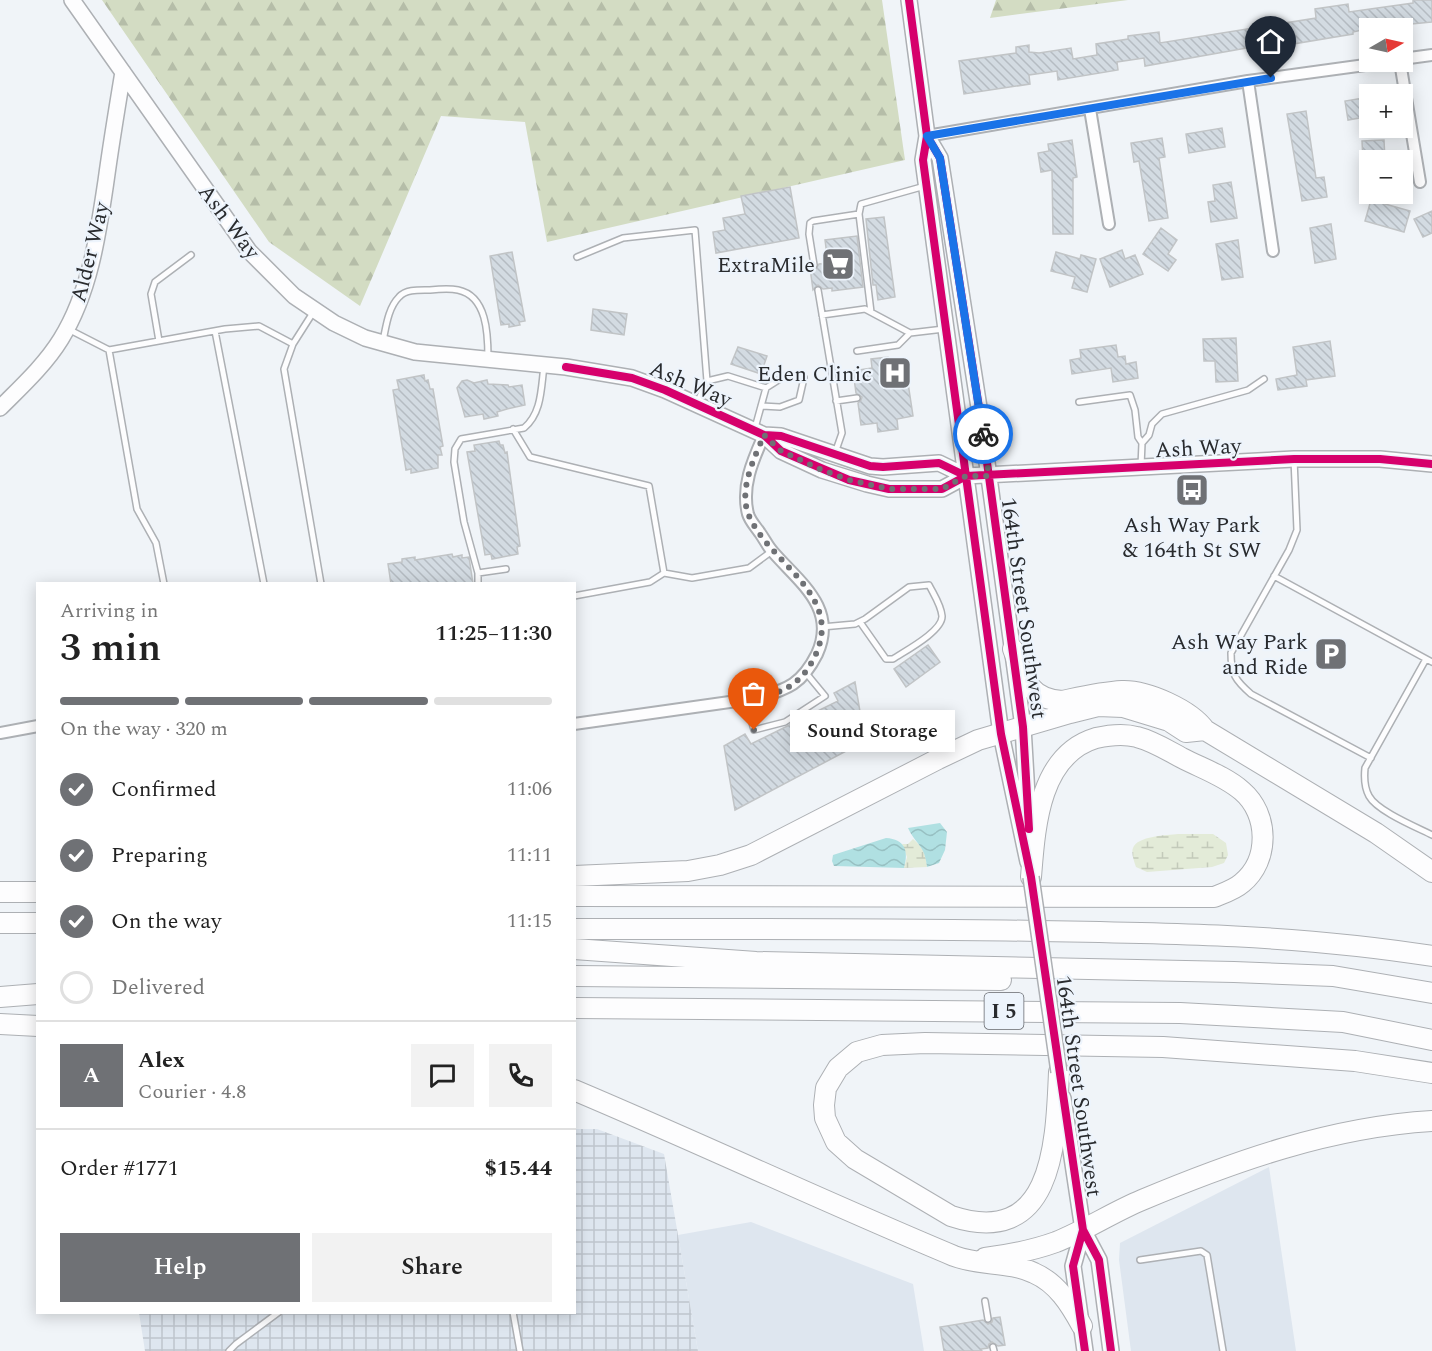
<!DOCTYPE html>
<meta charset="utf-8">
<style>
:root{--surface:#fff;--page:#f2f2f2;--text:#222;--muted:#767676;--line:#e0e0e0;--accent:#6f7175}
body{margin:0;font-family:Spectral,serif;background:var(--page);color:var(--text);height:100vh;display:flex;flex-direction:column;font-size:22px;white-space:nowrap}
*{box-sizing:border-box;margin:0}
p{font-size:20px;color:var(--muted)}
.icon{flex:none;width:33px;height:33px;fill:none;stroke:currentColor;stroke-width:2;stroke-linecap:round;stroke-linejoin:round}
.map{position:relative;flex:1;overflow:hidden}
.side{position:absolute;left:36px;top:582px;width:540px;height:732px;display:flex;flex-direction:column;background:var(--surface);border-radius:0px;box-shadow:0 3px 15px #0003}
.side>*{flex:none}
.needle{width:39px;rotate:81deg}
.fabs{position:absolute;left:1359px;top:18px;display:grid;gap:12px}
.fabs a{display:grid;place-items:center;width:54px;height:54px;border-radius:0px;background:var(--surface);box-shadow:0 3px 15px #0003;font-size:30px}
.pin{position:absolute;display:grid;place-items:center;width:51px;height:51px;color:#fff;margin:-62px -26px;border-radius:50% 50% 50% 0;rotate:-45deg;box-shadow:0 0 6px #0007}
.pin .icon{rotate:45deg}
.courier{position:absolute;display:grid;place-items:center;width:60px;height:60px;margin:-30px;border:4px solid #1a73e8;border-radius:50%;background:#fff;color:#222;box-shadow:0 2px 8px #0007}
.bubble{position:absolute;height:42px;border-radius:0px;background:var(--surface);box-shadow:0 3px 15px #0003;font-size:20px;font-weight:600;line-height:42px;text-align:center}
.headline em{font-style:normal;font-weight:600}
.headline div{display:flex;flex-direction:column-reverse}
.headline{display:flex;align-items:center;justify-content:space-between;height:102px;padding:0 24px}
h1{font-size:39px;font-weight:600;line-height:45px}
.bar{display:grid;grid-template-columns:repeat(4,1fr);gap:9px 6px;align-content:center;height:72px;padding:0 24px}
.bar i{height:8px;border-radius:4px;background:var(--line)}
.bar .active{background:var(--accent)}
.bar p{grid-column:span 4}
.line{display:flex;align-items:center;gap:15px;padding:0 24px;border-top:2px solid var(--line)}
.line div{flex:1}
.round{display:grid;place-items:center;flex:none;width:63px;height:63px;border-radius:0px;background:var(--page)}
ol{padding:0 24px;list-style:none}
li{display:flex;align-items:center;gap:18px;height:66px}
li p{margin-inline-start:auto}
li .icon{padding:6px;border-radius:50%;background:var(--accent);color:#fff;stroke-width:4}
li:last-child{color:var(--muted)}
li i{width:33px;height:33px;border:3px solid var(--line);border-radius:50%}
.button{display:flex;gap:12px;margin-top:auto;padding:12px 24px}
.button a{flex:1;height:69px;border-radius:0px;background:var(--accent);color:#fff;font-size:24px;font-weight:600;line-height:69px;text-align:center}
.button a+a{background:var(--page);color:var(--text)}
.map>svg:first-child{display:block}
.built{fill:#dee6ef}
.industrial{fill:url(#industrial-grid)}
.forest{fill:url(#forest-firs)}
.wetland{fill:url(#wetland-marsh)}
.water{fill:url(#water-waves)}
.building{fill:url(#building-back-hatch);stroke:#c1c4c6;stroke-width:1.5}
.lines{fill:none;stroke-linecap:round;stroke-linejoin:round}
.lane-casing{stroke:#adb0b4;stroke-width:8}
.street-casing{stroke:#adb0b4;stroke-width:14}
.secondary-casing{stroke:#adb0b4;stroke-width:18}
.highway-casing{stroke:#adb0b4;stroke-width:22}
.lane{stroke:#fdfdfe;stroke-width:5}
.street{stroke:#fdfdfe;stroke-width:10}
.secondary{stroke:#fdfdfe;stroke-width:15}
.highway{stroke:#fdfdfe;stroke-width:20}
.secondary-bridge-casing{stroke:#adb0b4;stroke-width:18;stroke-linecap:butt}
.secondary-bridge{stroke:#fdfdfe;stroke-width:15}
.cycleway-casing{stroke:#edf4fc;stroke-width:11}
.cycleway{stroke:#d6006c;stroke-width:8}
.done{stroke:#6f7175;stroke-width:6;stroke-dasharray:0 10.8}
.route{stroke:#1a73e8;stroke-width:8}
.labels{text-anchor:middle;stroke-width:4.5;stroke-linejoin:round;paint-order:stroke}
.shield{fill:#edf4fc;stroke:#64676c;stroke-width:1.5}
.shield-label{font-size:21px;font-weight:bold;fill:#292b2e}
.street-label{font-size:22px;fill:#292b2e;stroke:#edf4fc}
.poi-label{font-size:22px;fill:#292b2e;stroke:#edf4fc;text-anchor:end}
</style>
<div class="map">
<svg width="1432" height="1351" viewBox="0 0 1432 1351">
<defs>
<pattern id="industrial-grid" width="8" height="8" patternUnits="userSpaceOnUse" patternTransform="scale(1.5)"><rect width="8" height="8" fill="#dee6ef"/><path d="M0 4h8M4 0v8" fill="none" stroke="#bec5cd"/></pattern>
<pattern id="forest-firs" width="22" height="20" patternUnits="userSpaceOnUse" patternTransform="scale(1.5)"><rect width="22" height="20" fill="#d3dcc3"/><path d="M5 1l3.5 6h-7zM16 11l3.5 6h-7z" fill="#b5bda8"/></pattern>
<pattern id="wetland-marsh" width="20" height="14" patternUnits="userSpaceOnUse" patternTransform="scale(1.5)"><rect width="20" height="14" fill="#e3ebd8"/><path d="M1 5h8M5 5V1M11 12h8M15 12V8" fill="none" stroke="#c3caba"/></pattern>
<pattern id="water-waves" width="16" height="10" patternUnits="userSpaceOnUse" patternTransform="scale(1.5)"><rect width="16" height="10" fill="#b0e0e2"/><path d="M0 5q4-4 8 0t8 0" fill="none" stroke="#97c0c2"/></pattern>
<pattern id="building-back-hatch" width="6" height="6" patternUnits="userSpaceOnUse" patternTransform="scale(1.5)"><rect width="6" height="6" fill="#d3dbe2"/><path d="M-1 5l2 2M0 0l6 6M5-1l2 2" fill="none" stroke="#b5bcc2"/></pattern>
</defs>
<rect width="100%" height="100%" fill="#f0f4f8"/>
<path class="built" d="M1269 1167 1296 1351H1131L1119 1260 1120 1243Z
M751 1222 913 1284 924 1351H698L678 1235Z"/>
<path class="industrial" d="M575 1129H597L664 1154 698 1351H145L139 1313 574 1312Z"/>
<path class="forest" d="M102 0H882L905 160 547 242 525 122 441 116 360 306 269 242Z
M996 0H1128L990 18Z"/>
<path class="wetland" d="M1178 834H1213L1226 843 1228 855 1224 863 1212 867 1147 872 1136 867C1134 861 1131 853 1133 848 1137 836 1167 835 1178 834Z
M913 839C923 847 926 854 927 867L904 868 907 857 902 844H908Z"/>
<path class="water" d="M940 823 947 832 945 850 939 863 927 867C925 845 916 845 908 828Z
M886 838C905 839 909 851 904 868L834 866 832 861 833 855Z"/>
<path class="building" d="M1413 0H1432V22L1370 28 1353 32V34L1275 47V43L1145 66 1144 58 1117 62 1118 70 1058 80 1057 71 1029 75 1030 84 964 94 959 61 1016 53V47L1029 45V52L1039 53 1071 48 1073 59 1097 55 1096 44 1128 39V36L1159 32 1160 43 1316 18 1315 9 1348 4 1349 12 1413 3Z
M1370 97V116L1348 120 1345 101Z
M1306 111 1316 178 1324 177 1327 197 1302 201 1287 114Z
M1222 128 1225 147 1189 153 1186 134Z
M1162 138 1165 157 1159 158 1168 218 1149 221 1139 161 1134 162 1131 143Z
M1072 140 1077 177 1073 178V234H1053L1052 170 1041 172 1038 153 1049 151 1048 144Z
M1384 140 1385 160H1363L1362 141Z
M1231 182 1237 218 1211 222 1208 202 1215 201 1213 185Z
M790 187 799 238 716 253 713 232 725 230 723 218 745 214 741 196Z
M1371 200 1410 211 1404 232 1365 221Z
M1432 211V233L1423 237 1414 219Z
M884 217 895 297 878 300 876 285H873L866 219Z
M1331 224 1336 259 1315 263 1310 228Z
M1161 228 1177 240 1168 254 1176 260 1168 271 1143 254Z
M857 236 863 287 832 291V288L823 289 818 285 813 290 810 268 815 270 819 264 828 263 825 240Z
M1238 240 1243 277 1222 280 1216 244Z
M1122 250 1125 259 1135 255 1143 274 1110 287 1100 259Z
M512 252 525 321 519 322 520 325 509 327V324L501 325 490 256Z
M1056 252 1080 259 1081 255 1096 259 1087 292 1072 288 1075 277 1051 271Z
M593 309 627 314 624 335 591 330Z
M1236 338 1238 381 1216 382 1215 361H1204L1203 339Z
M1330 341 1335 376 1306 380 1307 386 1278 390 1276 379 1297 375 1293 347Z
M1116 345 1118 357 1125 356 1126 364 1136 362 1138 378 1113 382 1111 368 1072 374 1070 360 1081 358 1080 350Z
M738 347 767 356 761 374 731 364Z
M888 357 889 365 905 363 913 416 897 419 898 429 878 432 877 423 861 425 858 403 861 400 862 397 856 393 853 371 872 368 871 359Z
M424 375 425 381 428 380 430 389H433L443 446 440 447 442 455H438V468L411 473V469L406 470 393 390 399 389 397 380Z
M467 380 474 383 487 380 488 384 508 385 509 387 522 385 525 405 507 409 497 412 498 416 484 419 483 414 465 417 457 388 462 381Z
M499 441 500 445H503L505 453 507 452 520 546 517 547 518 554 492 559 491 554 485 555 467 452 475 451 474 445Z
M452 554 453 557 462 555V558L469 557 473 584H391L388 564 402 562V559L415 557V560Z
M928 645 940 662 906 687 894 669Z
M855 682 865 741 735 810 724 746 745 734 751 744 838 701 834 693Z
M1000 1317 1005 1345 998 1346 992 1342 989 1344 988 1348 981 1349 982 1351H944L940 1327 983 1320 988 1324 992 1322 993 1318Z"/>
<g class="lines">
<defs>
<path id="lane" d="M859 214 871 312
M577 257 623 238 695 230 707 381
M814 265 809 234 810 223 813 221 859 214 861 204 925 186
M818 290 842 433 835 453
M314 311 293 344 284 369 321 584
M822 315 865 309 910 333 944 329
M68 329 109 350
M215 331 264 584
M159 341 151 294 155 282 191 255
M383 341C386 327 388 308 399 297 406 289 419 290 430 290 439 289 449 288 458 290 487 296 488 334 488 358
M857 351 898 345 910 333
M836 401 857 398
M1079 402 1130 395 1135 410 1138 437 1142 443 1141 466
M697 403 707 381 728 376 766 388
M755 428 766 388 788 374 804 378 799 400 780 407 761 406
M513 429 530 457 649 486 664 573 650 582 574 596
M1142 443 1149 435 1152 424 1162 414 1248 390 1264 379
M1294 459 1297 530 1289 550 1231 653C1231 674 1235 680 1251 694L1371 758
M478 573 506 569
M664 573 692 578 749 568 772 551
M1274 576 1432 662
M164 584 156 543 137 509 109 350 225 329 259 326 293 344
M478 584V573L464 522 454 462 455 449 461 439 524 428C542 413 541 388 544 366
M822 627 855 624 865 619 909 587 929 585C934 595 941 605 942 616 943 631 905 651 893 659H886L860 622
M1426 659 1365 768C1364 778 1364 787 1369 796 1377 811 1416 827 1432 835
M746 701 754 730 785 722 825 696 806 673
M1140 1260 1201 1251 1207 1255 1223 1351
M985 1301 988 1319
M513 1312 520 1351
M993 1347 994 1351
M229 1351 236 1344 279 1312"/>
<path id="street" d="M1402 59 1432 55
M1400 62 1420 182
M1248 81 1273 251
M1090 109 1109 224
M927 136 1248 81 1387 62
M574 724 758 698C788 689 802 684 817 654 838 608 799 582 773 552 768 547 765 540 760 533 756 527 750 521 748 514 741 486 753 460 764 435
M0 733 38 726"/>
<path id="secondary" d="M72 0 249 251 294 296 334 323 365 338 415 352 566 367 632 378 665 390 764 435 781 451 822 470 867 484 889 489H942L966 476 1294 459H1380L1432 464
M909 0 927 136 923 160 1001 734 1028 862
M927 136 940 158 983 433 1023 727 1029 829
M0 408C21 387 45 365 61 339 90 292 98 235 106 181 111 144 117 108 123 72
M764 435 781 436 870 466 883 467 939 463 966 476
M1063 1098 1083 1230 1099 1260 1111 1351
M1083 1230 1073 1266 1085 1351"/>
<path id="highway" d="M1013 649C1023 676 1028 699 1062 701 1081 697 1102 692 1122 691 1147 690 1191 710 1205 730L1376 833 1432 872
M574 876 688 871 720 865 751 855 938 759 978 740 1070 713 1098 706 1123 707 1169 721 1186 732 1205 730
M0 892H38
M574 896 1214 897C1224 893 1234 890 1242 883 1270 860 1269 814 1242 791 1225 776 1201 768 1182 758 1167 750 1153 741 1137 737 1123 733 1109 735 1096 738 1039 755 1035 827 1031 877
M0 923H38
M574 929C729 929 884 928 1038 931 1170 933 1301 935 1432 956
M574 949 756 962 1234 972 1333 976 1432 993
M574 976 1001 980
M0 997 38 994
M574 1008 1180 1013 1343 1022 1432 1040
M0 1024 38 1026
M1059 1072C1056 1141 1054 1250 951 1216L855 1159 836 1142 825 1118 824 1105 826 1088 838 1068 857 1052 882 1045 925 1043 1163 1047 1355 1061 1432 1073
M574 1090C702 1144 827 1203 954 1256 980 1266 1009 1261 1034 1273 1057 1283 1070 1304 1082 1326
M985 1258C1008 1255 1034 1250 1056 1242 1086 1230 1113 1212 1142 1200 1235 1161 1331 1127 1432 1121"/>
</defs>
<use href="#lane" class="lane-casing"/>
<use href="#street" class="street-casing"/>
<use href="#secondary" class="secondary-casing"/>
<use href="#highway" class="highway-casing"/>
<use href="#lane" class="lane"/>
<use href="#street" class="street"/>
<use href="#secondary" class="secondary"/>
<use href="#highway" class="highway"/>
<defs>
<path id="secondary-bridge" d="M1031 877 1059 1072"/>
</defs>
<use href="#secondary-bridge" class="secondary-bridge-casing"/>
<use href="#secondary-bridge" class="secondary-bridge"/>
<defs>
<path id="cycleway" d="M909 0 927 136 923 160 1001 734 1031 877 1083 1230 1099 1260 1111 1351
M927 136 940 158 983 433 1023 727 1029 829
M566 367 632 378 665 390 764 435 781 451 849 480 889 489H942L966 476 1294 459H1380L1432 464
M764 435 781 436 870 466 883 467 939 463 966 476
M1083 1230 1073 1266 1085 1351"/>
</defs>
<use href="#cycleway" class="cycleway-casing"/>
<use href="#cycleway" class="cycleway"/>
</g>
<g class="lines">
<path class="done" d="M754 730 746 701C778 694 800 688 815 656 844 595 772 565 750 518 737 492 754 459 764 435L781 451 822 470 849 480 889 489H942L966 476H989L983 434"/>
<path class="route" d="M983 434 940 158 927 136 1271 78"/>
</g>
<defs>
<symbol id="supermarket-square" viewBox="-11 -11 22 22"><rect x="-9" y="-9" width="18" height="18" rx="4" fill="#6f7175" stroke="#edf4fc"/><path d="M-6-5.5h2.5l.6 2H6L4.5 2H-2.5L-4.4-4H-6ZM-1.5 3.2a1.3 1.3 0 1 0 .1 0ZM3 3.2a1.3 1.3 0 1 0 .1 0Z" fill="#fff"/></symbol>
<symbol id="hospital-square" viewBox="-11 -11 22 22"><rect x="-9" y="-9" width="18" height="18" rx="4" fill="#6f7175" stroke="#edf4fc"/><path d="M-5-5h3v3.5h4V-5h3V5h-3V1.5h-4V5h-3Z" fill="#fff"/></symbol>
<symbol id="bus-square" viewBox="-11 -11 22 22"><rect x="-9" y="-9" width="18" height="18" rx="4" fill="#6f7175" stroke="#edf4fc"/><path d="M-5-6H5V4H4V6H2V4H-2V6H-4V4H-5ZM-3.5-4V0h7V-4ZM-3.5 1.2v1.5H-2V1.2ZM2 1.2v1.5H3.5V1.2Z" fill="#fff"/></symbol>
<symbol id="parking-square" viewBox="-11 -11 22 22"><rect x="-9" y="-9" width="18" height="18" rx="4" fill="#6f7175" stroke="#edf4fc"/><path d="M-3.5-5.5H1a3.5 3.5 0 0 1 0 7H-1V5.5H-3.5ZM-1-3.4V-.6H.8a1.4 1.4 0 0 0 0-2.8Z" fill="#fff"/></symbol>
</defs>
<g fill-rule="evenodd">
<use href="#supermarket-square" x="819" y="245" width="38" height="38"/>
<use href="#hospital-square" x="876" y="354" width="38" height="38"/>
<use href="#bus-square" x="1173" y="471" width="38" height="38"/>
<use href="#parking-square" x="1312" y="635" width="38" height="38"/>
</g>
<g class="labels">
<rect class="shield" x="984.5" y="993" width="39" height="36" rx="4.5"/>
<g class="shield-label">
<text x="1004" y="1018">I 5</text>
</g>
<g class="street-label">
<text transform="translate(230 221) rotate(53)" y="8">Ash Way</text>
<text transform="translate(89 252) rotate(-76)" y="8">Alder Way</text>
<text transform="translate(691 383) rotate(23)" y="8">Ash Way</text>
<text transform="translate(1198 447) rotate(-3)" y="8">Ash Way</text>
<text transform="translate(1025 608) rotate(82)" y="8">164th Street Southwest</text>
<text transform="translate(1080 1086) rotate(82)" y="8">164th Street Southwest</text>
</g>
<g class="poi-label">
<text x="815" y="272">ExtraMile</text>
<text x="872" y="381">Eden Clinic</text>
<text x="1192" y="532" text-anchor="middle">Ash Way Park<tspan x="1192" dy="25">&amp; 164th St SW</tspan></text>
<text x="1308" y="649">Ash Way Park<tspan x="1308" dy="25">and Ride</tspan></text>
</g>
</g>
</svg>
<div class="fabs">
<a><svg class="needle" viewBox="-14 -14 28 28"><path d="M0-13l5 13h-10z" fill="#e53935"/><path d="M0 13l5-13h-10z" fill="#767676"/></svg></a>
<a>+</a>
<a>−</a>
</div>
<div class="pin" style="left:754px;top:730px;background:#ea580c"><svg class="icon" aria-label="bag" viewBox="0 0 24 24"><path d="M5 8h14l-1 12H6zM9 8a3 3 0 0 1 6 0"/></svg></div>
<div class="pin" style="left:1271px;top:78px;background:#1f2937"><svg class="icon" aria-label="home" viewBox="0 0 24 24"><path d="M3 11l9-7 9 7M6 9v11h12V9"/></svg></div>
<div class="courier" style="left:983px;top:434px"><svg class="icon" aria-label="bike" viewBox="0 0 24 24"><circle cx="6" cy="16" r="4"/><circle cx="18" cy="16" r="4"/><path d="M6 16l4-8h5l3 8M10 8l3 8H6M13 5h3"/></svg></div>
<div class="bubble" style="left:790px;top:710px;width:165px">Sound Storage</div>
<section class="side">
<div class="headline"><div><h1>3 min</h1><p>Arriving in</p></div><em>11:25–11:30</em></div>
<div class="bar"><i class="active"></i><i class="active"></i><i class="active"></i><i></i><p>On the way · 320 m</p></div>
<ol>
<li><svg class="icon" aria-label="check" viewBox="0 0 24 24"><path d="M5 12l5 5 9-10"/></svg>Confirmed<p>11:06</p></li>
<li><svg class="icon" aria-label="check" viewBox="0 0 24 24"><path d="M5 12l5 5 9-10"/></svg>Preparing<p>11:11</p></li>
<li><svg class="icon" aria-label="check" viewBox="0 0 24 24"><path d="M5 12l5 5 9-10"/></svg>On the way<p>11:15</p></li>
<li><i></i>Delivered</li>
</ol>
<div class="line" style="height:108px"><b class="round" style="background:var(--accent);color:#fff">A</b><div><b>Alex</b><p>Courier · 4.8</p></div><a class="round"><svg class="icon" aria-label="chat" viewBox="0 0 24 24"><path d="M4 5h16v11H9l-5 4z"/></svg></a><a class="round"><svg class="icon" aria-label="phone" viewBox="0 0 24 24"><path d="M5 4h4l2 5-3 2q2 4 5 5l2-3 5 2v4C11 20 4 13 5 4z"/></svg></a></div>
<div class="line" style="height:78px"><div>Order #1771</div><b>$15.44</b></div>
<div class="button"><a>Help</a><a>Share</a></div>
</section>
</div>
